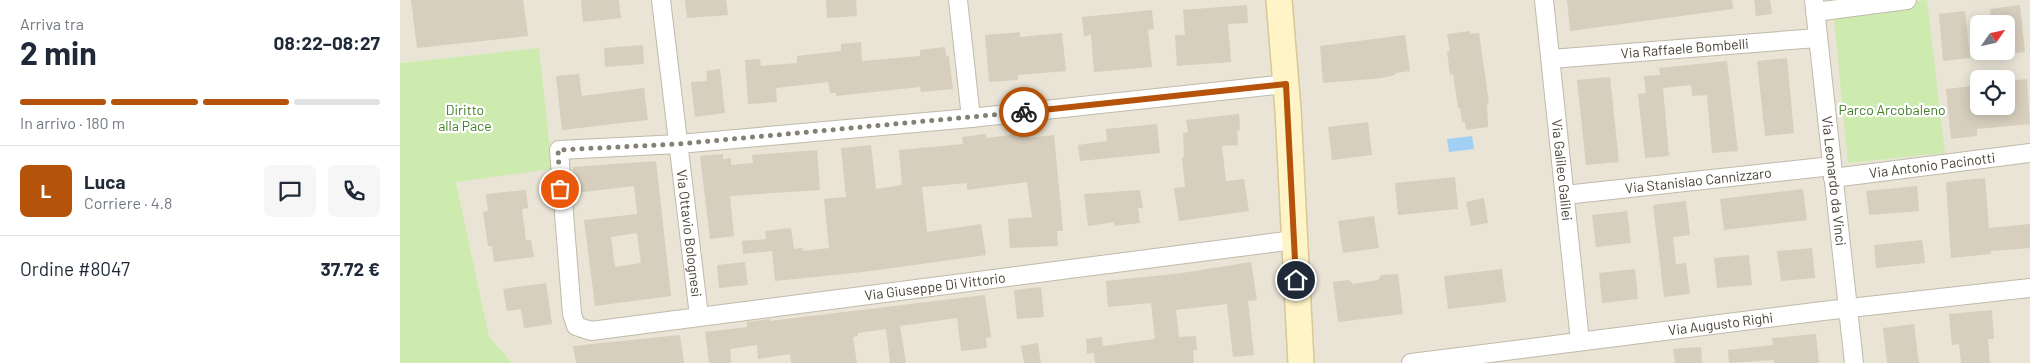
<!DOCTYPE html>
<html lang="it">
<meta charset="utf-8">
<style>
:root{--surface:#fff;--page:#f6f6f7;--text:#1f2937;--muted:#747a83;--line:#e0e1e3;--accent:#b45309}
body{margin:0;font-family:Barlow,sans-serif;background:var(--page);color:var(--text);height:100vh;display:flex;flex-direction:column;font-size:19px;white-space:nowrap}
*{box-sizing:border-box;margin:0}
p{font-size:16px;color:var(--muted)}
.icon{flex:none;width:28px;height:28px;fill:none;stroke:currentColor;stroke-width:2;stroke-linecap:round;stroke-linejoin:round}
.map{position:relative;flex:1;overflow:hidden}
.drawer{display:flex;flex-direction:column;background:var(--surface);width:400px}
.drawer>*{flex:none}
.needle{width:32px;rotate:56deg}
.controls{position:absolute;left:1570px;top:15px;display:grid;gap:10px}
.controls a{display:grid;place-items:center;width:45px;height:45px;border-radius:8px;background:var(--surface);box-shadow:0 2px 12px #0003;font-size:25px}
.pin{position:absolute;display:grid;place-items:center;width:42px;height:42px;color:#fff;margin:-21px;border:2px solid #fff;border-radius:50%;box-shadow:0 1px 5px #0007}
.courier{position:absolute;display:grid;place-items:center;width:50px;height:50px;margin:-25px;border:4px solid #b45309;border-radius:50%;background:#fff;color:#222;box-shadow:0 1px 6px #0007}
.summary em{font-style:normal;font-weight:700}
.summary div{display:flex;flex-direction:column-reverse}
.summary{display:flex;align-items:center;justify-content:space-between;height:85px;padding:0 20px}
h1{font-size:32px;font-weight:700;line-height:38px}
.bar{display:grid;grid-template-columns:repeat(4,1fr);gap:8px 5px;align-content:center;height:60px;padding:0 20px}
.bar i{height:6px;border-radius:4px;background:var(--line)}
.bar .selected{background:var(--accent)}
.bar p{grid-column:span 4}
.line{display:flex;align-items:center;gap:12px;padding:0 20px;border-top:1px solid var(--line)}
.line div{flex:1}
.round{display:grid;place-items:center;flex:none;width:52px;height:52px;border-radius:8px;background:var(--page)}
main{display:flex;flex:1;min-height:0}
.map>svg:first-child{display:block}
.residential{fill:#e9e4d6;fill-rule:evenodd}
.green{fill:#ceebaf}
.water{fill:#a2cff4}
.building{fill:#d7cebd;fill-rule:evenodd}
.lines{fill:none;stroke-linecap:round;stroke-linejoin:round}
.street-casing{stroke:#c1baaa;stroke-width:20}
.secondary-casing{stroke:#d7c896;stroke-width:28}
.street{stroke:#fff;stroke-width:18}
.secondary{stroke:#fff4c8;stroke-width:25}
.done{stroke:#858074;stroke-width:5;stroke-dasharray:0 9}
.route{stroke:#b45309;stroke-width:6}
.labels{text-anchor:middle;stroke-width:4.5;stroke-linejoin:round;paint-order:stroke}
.street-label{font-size:14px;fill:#494236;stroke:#fff}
.park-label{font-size:14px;fill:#447e26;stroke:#fff}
</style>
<main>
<section class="drawer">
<div class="summary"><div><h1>2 min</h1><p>Arriva tra</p></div><em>08:22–08:27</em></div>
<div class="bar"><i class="selected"></i><i class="selected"></i><i class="selected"></i><i></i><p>In arrivo · 180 m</p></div>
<div class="line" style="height:90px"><b class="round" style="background:var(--accent);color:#fff">L</b><div><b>Luca</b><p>Corriere · 4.8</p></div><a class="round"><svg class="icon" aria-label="chat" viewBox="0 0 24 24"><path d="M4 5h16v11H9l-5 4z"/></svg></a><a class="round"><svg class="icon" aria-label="phone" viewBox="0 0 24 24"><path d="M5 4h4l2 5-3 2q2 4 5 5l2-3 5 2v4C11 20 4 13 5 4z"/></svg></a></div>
<div class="line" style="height:65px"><div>Ordine #8047</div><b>37.72 €</b></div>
</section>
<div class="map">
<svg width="1630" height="363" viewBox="0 0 1630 363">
<rect width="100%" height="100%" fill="#f5f2e8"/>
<path class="residential" d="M0 0H1630V363H112L89 336 56 182 139 49 0 63ZM1579 24H1606V51H1579ZM1579 79H1606V106H1579Z"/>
<path class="green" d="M1527 0 1545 153 1448 163 1433 9Z
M139 48 152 169 56 182 89 336 112 363H0V63Z"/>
<path class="water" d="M1072 136 1074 149 1049 152 1047 139Z"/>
<path class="building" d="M11 0H123L128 36 17 48Z
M181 0H219L221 18 183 22Z
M285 0H326L328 15 287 18Z
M426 0H456L457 16 427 18Z
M1167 0H1332L1333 9 1170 31Z
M1354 0H1370L1372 14 1356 16Z
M847 5 848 23 828 24 831 62 777 66 775 35H785L783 10Z
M1620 5 1625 52 1606 54V24H1592L1590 9Z
M752 10 754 29 748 30 752 67 694 72 691 35 684 36 682 17Z
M1565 11 1570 58 1543 61 1539 14Z
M1070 31V34L1079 33 1089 103H1087L1088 127 1066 130 1065 122H1062L1060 108H1058L1053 74 1050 75 1047 51H1050L1047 34Z
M620 32V37L662 33 666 71 618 75V80L589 82 585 35Z
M1005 35 1010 71 995 73V75L982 78 923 83 920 46Z
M461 42 462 61 520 56V50L545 47 546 56H549L553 89 521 92 520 87 436 96V93H430L428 82 376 88 377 102 348 104 345 60 360 59 361 66 397 63V56L441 51V44Z
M243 45 244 64 205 67 204 48Z
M1387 58 1394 133 1365 136 1357 61Z
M1327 61 1338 151 1312 153 1307 95 1292 96 1291 85 1263 88 1269 156 1245 158 1238 94 1246 93 1244 76 1260 75 1259 68Z
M320 69 325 113 295 117 291 82 307 81 306 71Z
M179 74 182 96 244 88 248 120 162 130 156 76Z
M1210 77 1219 162 1186 165 1177 80Z
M1627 79 1630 124 1577 129V136L1551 139 1546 89 1572 86 1574 106H1606V81Z
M839 114 840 130 837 131 838 145 822 146 826 181 844 179 849 211 779 221 774 188 785 187 782 157H784L783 133 788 132 786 120Z
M968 122 972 155 932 160 928 127Z
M757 124 760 153 680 161 678 145 707 141 706 129Z
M627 133 628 138 654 135 663 231H657L658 246 610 248 608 219 632 217 627 182 567 190V183L522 187 527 232 581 224 586 255 463 272 375 281 372 251 343 254 342 241 366 239 365 231 391 228 394 249 403 248V251L429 248 424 199 446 197 441 148 471 145 476 189 502 185 499 150 563 144 562 137 586 134V138Z
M417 150 420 190 330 196 334 236 310 239 300 156 323 154V159L331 158V165L353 163 352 155Z
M256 161 271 296 195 306 184 220 237 214 234 186 175 193 173 167ZM237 233 241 263 215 267 211 237Z
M1055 177 1058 209 998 215 995 183Z
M1585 178 1589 228 1630 224V248L1591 251V254L1551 258 1546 182Z
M1517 186 1519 211 1469 215 1466 191Z
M1403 189 1407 220 1324 230 1320 199Z
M126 190 128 208 122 209 126 240H131L134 257 94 262 92 246H88L83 212 88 211 86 194Z
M740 190 743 208H738L740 223 714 226V222L688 226 684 194Z
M1084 198 1088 223 1071 226 1066 202Z
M1286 201 1290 235 1273 237 1276 264 1286 263 1290 294 1264 297 1253 205Z
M1227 211 1231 243 1196 247 1192 215Z
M974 216 979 248 943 253 938 221Z
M1522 240 1525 263 1476 268 1474 245Z
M1412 248 1415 278 1381 281 1377 251Z
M1349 255 1352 285 1317 288 1314 258Z
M345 262 348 285 319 288 317 265Z
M851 262 857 300 848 301 854 355 833 357 827 304 776 310 779 337 796 336 797 350H793L794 363H695L694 353 687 354 686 339 702 337 703 346 755 339 751 303 708 307 706 281 782 273Z
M1102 269 1106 302 1048 309 1044 276Z
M1235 269 1238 299 1202 303 1199 273Z
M998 274 1003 314 938 322 933 282 949 280 953 284 978 280 981 275Z
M146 283 152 324 124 328 121 309 107 311 103 289Z
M641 287 644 317 617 319 614 290Z
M585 295 591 337 586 338 587 348 561 351 557 318 500 326 506 363H490L486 329 458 333V336L453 337 457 363H391L390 354 358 359 357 345 330 349 331 363H309L305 332 347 327V322L370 319V321Z
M1592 310 1594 339H1588L1590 363H1561L1559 344 1552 345 1549 314Z
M1514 324 1519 363H1487L1483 328Z
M1416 334 1419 363H1374V360L1329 363 1328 350 1373 345 1372 338Z
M280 335 284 363H176L173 346Z
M638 343 641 363H624L621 346Z
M1301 347 1302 363H1275L1273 349Z"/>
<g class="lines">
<defs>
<g id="street">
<path id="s1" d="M261 0 299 316"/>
<path d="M558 0 571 118"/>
<path id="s2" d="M1144 0 1180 341"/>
<path id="s3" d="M1414 0 1454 363"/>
<path d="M1415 12 1507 0"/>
<path id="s4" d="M1151 59 1417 38"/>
<path id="s5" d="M886 84 571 118 279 144 159 150 172 314 176 326 191 331 894 240"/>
<path id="s6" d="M1433 178 1630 153"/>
<path id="s7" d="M1165 195 1432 166"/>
<path id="s8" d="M1011 363 1423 311 1630 288"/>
</g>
<path id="secondary" d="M879 0 888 110 901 363"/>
</defs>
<use href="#street" class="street-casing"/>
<use href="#secondary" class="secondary-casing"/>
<use href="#street" class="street"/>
<use href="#secondary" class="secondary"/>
</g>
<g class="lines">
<path class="done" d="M160 189 158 150 278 144 624 112"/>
<path class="route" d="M624 112 886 84 896 280"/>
</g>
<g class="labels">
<g class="street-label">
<text dy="5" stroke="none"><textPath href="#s4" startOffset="134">Via Raffaele Bombelli</textPath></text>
<text dy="5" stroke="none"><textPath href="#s6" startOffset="100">Via Antonio Pacinotti</textPath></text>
<text dy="5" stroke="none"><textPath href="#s2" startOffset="171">Via Galileo Galilei</textPath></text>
<text dy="5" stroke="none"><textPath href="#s7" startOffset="134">Via Stanislao Cannizzaro</textPath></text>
<text dy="5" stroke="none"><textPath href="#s3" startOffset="182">Via Leonardo da Vinci</textPath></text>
<text dy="5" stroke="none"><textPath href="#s1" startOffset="235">Via Ottavio Bolognesi</textPath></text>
<text dy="5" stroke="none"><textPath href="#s5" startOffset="1270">Via Giuseppe Di Vittorio</textPath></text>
<text dy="5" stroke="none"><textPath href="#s8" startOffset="312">Via Augusto Righi</textPath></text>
</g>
<g class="park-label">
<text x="65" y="115">Diritto<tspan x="65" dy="16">alla Pace</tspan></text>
<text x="1492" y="115">Parco Arcobaleno</text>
</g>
</g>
</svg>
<div class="controls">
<a><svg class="needle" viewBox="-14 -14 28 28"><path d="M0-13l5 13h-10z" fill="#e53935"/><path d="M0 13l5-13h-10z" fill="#747a83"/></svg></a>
<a><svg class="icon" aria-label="locate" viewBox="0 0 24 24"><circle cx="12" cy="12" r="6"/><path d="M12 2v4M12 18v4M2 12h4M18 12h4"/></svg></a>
</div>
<div class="pin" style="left:160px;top:189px;background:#ea580c"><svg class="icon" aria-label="bag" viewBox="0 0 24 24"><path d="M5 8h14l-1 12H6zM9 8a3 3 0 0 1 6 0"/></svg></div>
<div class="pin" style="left:896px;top:280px;background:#1f2937"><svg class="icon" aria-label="home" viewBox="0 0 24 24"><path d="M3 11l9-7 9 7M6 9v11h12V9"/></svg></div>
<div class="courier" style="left:624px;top:112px"><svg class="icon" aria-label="bike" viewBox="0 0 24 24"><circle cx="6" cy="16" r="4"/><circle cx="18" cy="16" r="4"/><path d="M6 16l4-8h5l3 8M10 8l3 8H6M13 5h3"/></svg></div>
</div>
</main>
